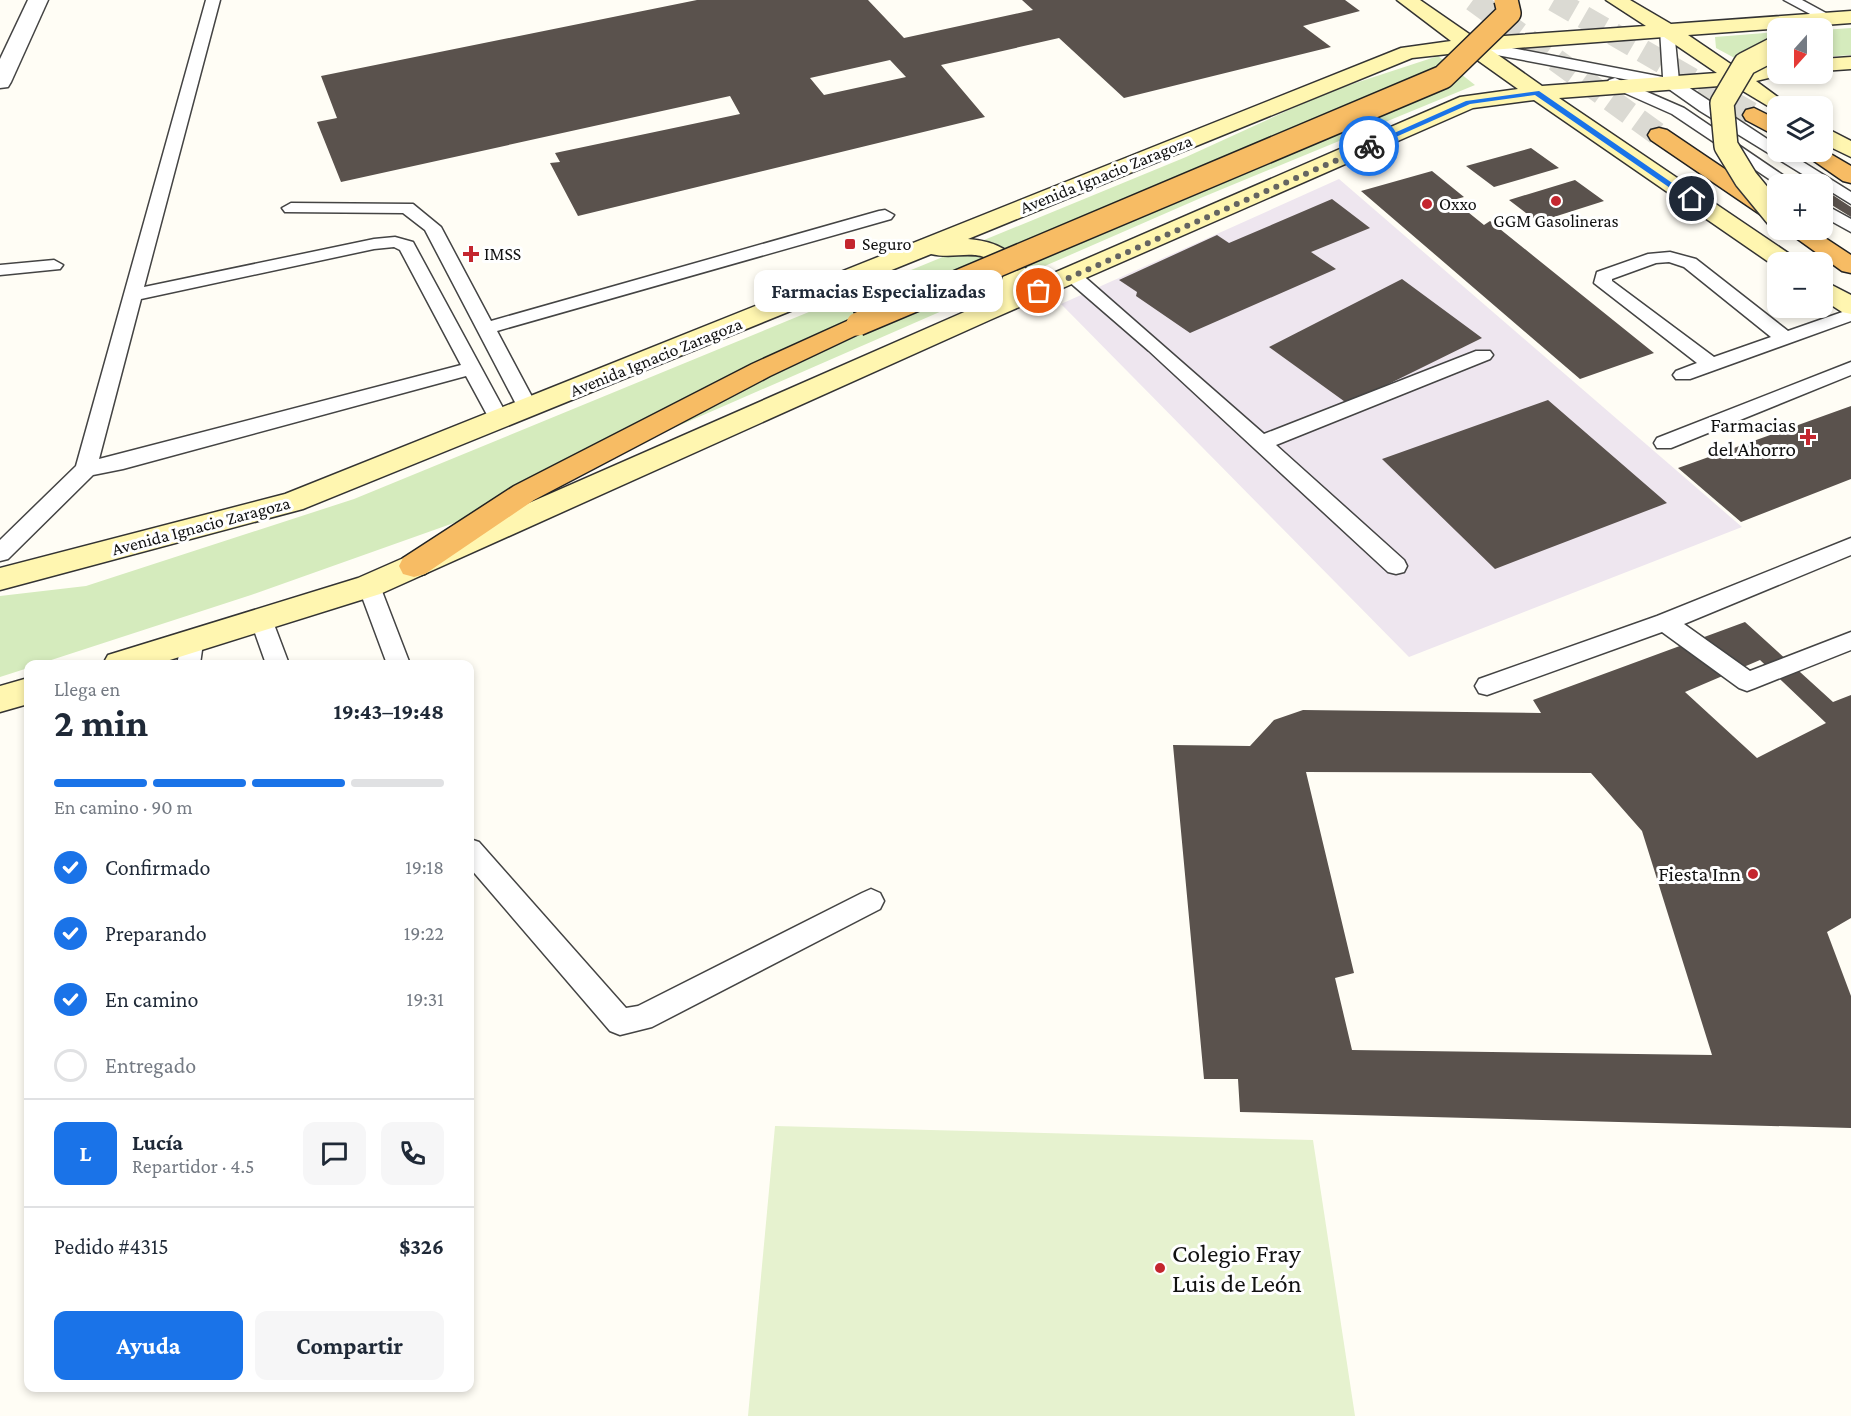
<!DOCTYPE html>
<html lang="es">
<meta charset="utf-8">
<style>
:root{--surface:#fff;--page:#f6f6f7;--text:#1f2937;--muted:#747a83;--line:#e0e1e3;--accent:#1a73e8}
body{margin:0;font-family:"Crimson Pro",serif;background:var(--page);color:var(--text);height:100vh;display:flex;flex-direction:column;font-size:22px;white-space:nowrap}
*{box-sizing:border-box;margin:0}
p{font-size:20px;color:var(--muted)}
.icon{flex:none;width:33px;height:33px;fill:none;stroke:currentColor;stroke-width:2;stroke-linecap:round;stroke-linejoin:round}
.map{position:relative;flex:1;overflow:hidden}
.sheet{position:absolute;left:24px;top:660px;width:450px;height:732px;display:flex;flex-direction:column;background:var(--surface);border-radius:12px;box-shadow:0 3px 9px #0003}
.sheet>*{flex:none}
.needle{width:39px;rotate:201deg}
.buttons{position:absolute;left:1767px;top:18px;display:grid;gap:12px}
.buttons a{display:grid;place-items:center;width:66px;height:66px;border-radius:12px;background:var(--surface);box-shadow:0 3px 9px #0003;font-size:30px}
.pin{position:absolute;display:grid;place-items:center;width:51px;height:51px;color:#fff;margin:-26px;border:3px solid #fff;border-radius:50%;box-shadow:0 2px 6px #0007}
.courier{position:absolute;display:grid;place-items:center;width:60px;height:60px;margin:-30px;border:4px solid #1a73e8;border-radius:50%;background:#fff;color:#222;box-shadow:0 2px 8px #0007}
.bubble{position:absolute;height:42px;border-radius:12px;background:var(--surface);box-shadow:0 3px 9px #0003;font-size:20px;font-weight:700;line-height:42px;text-align:center}
.headline em{font-style:normal;font-weight:700}
.headline div{display:flex;flex-direction:column-reverse}
.headline{display:flex;align-items:center;justify-content:space-between;height:102px;padding:0 30px}
h1{font-size:39px;font-weight:700;line-height:45px}
.bar{display:grid;grid-template-columns:repeat(4,1fr);gap:9px 6px;align-content:center;height:72px;padding:0 30px}
.bar i{height:8px;border-radius:4px;background:var(--line)}
.bar .on{background:var(--accent)}
.bar p{grid-column:span 4}
.line{display:flex;align-items:center;gap:15px;padding:0 30px;border-top:2px solid var(--line)}
.line div{flex:1}
.round{display:grid;place-items:center;flex:none;width:63px;height:63px;border-radius:12px;background:var(--page)}
ol{padding:0 30px;list-style:none}
li{display:flex;align-items:center;gap:18px;height:66px}
li p{margin-inline-start:auto}
li .icon{padding:6px;border-radius:50%;background:var(--accent);color:#fff;stroke-width:4}
li:last-child{color:var(--muted)}
li i{width:33px;height:33px;border:3px solid var(--line);border-radius:50%}
.action{display:flex;gap:12px;margin-top:auto;padding:12px 30px}
.action a{flex:1;height:69px;border-radius:12px;background:var(--accent);color:#fff;font-size:24px;font-weight:700;line-height:69px;text-align:center}
.action a+a{background:var(--page);color:var(--text)}
.map>svg:first-child{display:block}
.industrial{fill:#eee6ef}
.green{fill:#d5ebbd}
.pitch{fill:#e6f2cf}
.building{fill:#5a524d;fill-rule:evenodd}
.lines{fill:none;stroke-linecap:round;stroke-linejoin:round}
.trunk-tunnel{stroke:#dbdad3;stroke-width:23;stroke-dasharray:23 11;stroke-linecap:butt}
.service-casing{stroke:#444;stroke-width:3}
.minor-casing{stroke:#444;stroke-width:3}
.secondary-casing{stroke:#333;stroke-width:3}
.trunk-casing{stroke:#222;stroke-width:3}
.service{fill:#fff;fill-rule:evenodd}
.minor{fill:#fff;fill-rule:evenodd}
.secondary{fill:#fff6b0;fill-rule:evenodd}
.trunk{fill:#f7bc64;fill-rule:evenodd}
.secondary-bridge-casing{stroke:#333;stroke-width:26;stroke-linecap:butt}
.trunk-bridge-casing{stroke:#222;stroke-width:26;stroke-linecap:butt}
.secondary-bridge{stroke:#fff6b0;stroke-width:23}
.trunk-bridge{stroke:#f7bc64;stroke-width:23}
.route{fill:#1a73e8}
.done{stroke:#646461;stroke-width:6;stroke-dasharray:0 10.8}
.poi-dot{fill:#c4262e;stroke:#fff;stroke-width:2}
.labels{text-anchor:middle;stroke-width:6;stroke-linejoin:round;paint-order:stroke}
.far-street-label{font-size:18px;fill:#111;stroke:#fff}
.far-poi-label{font-size:18px;fill:#111;stroke:#fff;text-anchor:start}
.poi-label{font-size:21px;fill:#111;stroke:#fff;text-anchor:end}
.near-poi-label{font-size:26px;fill:#111;stroke:#fff;text-anchor:start}
</style>
<div class="map">
<svg width="1851" height="1416" viewBox="0 0 1851 1416">
<rect width="100%" height="100%" fill="#fffdf5"/>
<path class="industrial" d="M1339 179 1742 527 1409 657 1061 304Z"/>
<path class="green" d="M1851 28V55L1823 57V30Z
M1777 32V59L1742 62 1716 48 1715 37Z
M1438 56 1475 85 1203 197 465 519 251 595 39 664H28V668L0 677V596L86 586 354 499 1186 157 1328 92Z"/>
<path class="pitch" d="M775 1126 1313 1140 1355 1416H748Z"/>
<path class="building" d="M697 0H868L904 38 1033 10 1022 0H1345L1360 11 1303 26 1331 47 1124 98 1059 38 941 65 985 117 578 216 550 163 560 162 555 153 740 114 730 96 341 182 317 122 337 118 321 76ZM890 60 906 77 824 95 810 78Z
M1531 148 1559 168 1494 187 1466 166Z
M1432 171 1464 197 1453 200 1484 225 1490 221 1654 353 1580 379 1361 191Z
M1801 175 1816 184H1801L1791 178Z
M1575 180 1604 201 1538 222 1509 200Z
M1822 188 1851 207V217L1822 199Z
M1332 199 1370 228 1311 252 1336 269 1190 333 1136 296 1137 292 1119 280 1217 235 1229 243Z
M1402 279 1482 338 1348 404 1269 347Z
M1548 400 1667 503 1495 569 1382 459Z
M1851 406V479L1741 522 1678 468Z
M1745 622 1833 702 1851 695V918L1827 932 1851 996V1128L1240 1112 1238 1079H1204L1173 745 1250 746 1274 720 1303 710 1541 713 1533 700ZM1760 660 1826 723 1757 758 1685 692ZM1306 772 1591 773 1642 831 1712 1055 1352 1050 1335 978 1354 973Z"/>
<g class="lines">
<path class="trunk-tunnel" d="M1473 0 1659 135
M1554 0 1754 115"/>
<defs>
<path id="service" d="M206 0H220L144 287 374 239 395 237 413 242 509 419 506 424H492L466 376 123 469 93 475 8 559 0 561V540L76 466ZM394 247 400 250 461 365 99 459 141 299 374 249Z
M1784 0H1802L1837 19 1835 22H1825Z
M1667 26 1674 30 1679 81 1778 146V152H1787L1851 192V204L1700 111 1666 87 1470 50 1462 45 1470 40 1663 77 1660 30Z
M1615 78 1684 108 1796 184 1778 185 1672 114 1609 86 1607 83 1609 80Z
M291 203 413 204 441 227 491 321 879 211 885 210 894 215 891 219 497 331 538 408 535 413H521L518 408 425 230 403 213 285 212 282 208Z
M1822 203 1851 219V232L1822 216Z
M1670 252 1696 259 1788 331 1851 309V321L1690 379H1676L1673 375 1676 371 1697 363 1594 283 1597 272 1648 254ZM1669 262 1684 267 1771 337 1714 357 1612 281V279L1656 263Z
M54 260 63 265 60 269 0 275V265Z
M1073 271 1079 272 1264 434 1476 351H1490L1493 355 1490 359 1276 445 1404 560 1407 566 1404 572 1396 574 1388 572 1149 351 1067 280 1064 276 1067 272Z
M1851 362V375L1671 448H1657L1654 443 1657 438Z
M1851 538V555L1684 624 1750 671 1851 632V650L1755 688 1747 691 1739 688 1662 632 1487 695 1479 693 1475 686 1479 679 1657 616Z
M369 578 377 580 380 586 410 664H387L358 586 361 580Z
M261 610 269 613 272 619 289 664H266L250 619 253 613Z
M191 634 199 637 203 643 200 664H177L183 637Z
M470 839 479 842 626 1008 638 1006 862 893 871 889 880 893 884 901 880 909 652 1027 620 1035 610 1031 470 868Z"/>
<path id="minor" d="M28 0H48L11 82 8 87 0 88V59Z"/>
<path id="secondary" d="M1397 0H1420L1475 38 1646 26 1606 0H1630L1671 24 1851 11V23L1688 35 1741 71 1778 64V74H1785L1756 81 1790 106H1778V112L1733 85 1559 98 1794 257 1797 262H1778L1776 267 1534 100 1473 108 992 319 380 594 157 664H103L108 655 358 578 978 306 1002 281 1004 273C982 243 959 261 931 254L303 509 0 590V568L285 494 1401 48 1451 41ZM1664 37 1717 73 1542 86 1491 50ZM1466 52 1518 89 1460 97 1026 285 1029 273C1014 251 995 241 968 239L1412 58Z
M1851 57V69L1822 71V59Z
M1822 126 1851 141V157L1822 143Z
M1822 280 1851 295V314L1842 312 1822 299Z
M28 678V704L0 712V686Z"/>
<path id="trunk" d="M1754 108 1778 120V137L1746 120 1743 115 1746 110Z
M1659 128 1667 130 1778 205V223L1770 221 1651 140 1648 135 1651 130Z
M1822 149 1851 166V183L1843 181 1801 152H1822Z
M1785 230H1813L1851 255V273L1842 271Z
M858 316 867 318 871 324 867 330 770 376 534 500 425 574 414 577 403 574 399 566 403 558 514 486 752 364Z"/>
</defs>
<use href="#service" class="service-casing"/>
<use href="#minor" class="minor-casing"/>
<use href="#secondary" class="secondary-casing"/>
<use href="#trunk" class="trunk-casing"/>
<use href="#service" class="service"/>
<use href="#minor" class="minor"/>
<use href="#secondary" class="secondary"/>
<use href="#trunk" class="trunk"/>
<defs>
<path id="secondary-bridge" d="M1778 47 1745 64 1722 103 1726 146 1746 179 1778 218"/>
<path id="trunk-bridge" d="M858 324 1443 77 1509 13 1506 0"/>
</defs>
<use href="#secondary-bridge" class="secondary-bridge-casing"/>
<use href="#trunk-bridge" class="trunk-bridge-casing"/>
<use href="#secondary-bridge" class="secondary-bridge"/>
<use href="#trunk-bridge" class="trunk-bridge"/>
</g>
<path class="route" d="M1539 91 1694 198V201H1689L1535 95 1470 104 1371 148 1365 146 1466 101Z"/>
<g class="lines">
<path class="done" d="M1039 291 1369 146"/>
</g>
<g class="poi-dot">
<circle cx="1556" cy="201" r="6"/>
<circle cx="1427" cy="204" r="6"/>
<rect x="844" y="238" width="12" height="12" rx="3"/>
<path d="M468 245h6v6h6v6h-6v6h-6v-6h-6v-6h6z"/>
<path d="M1805 428h6v6h6v6h-6v6h-6v-6h-6v-6h6z"/>
<circle cx="1753" cy="874" r="6"/>
<circle cx="1160" cy="1268" r="6"/>
</g>
<g class="labels">
<g class="far-street-label">
<text transform="translate(1106 174) rotate(-22)" y="6">Avenida Ignacio Zaragoza</text>
<text transform="translate(656 357) rotate(-22)" y="6">Avenida Ignacio Zaragoza</text>
<text transform="translate(201 526) rotate(-15)" y="6">Avenida Ignacio Zaragoza</text>
</g>
<g class="far-poi-label">
<text x="1439" y="210">Oxxo</text>
<text x="1556" y="227" text-anchor="middle">GGM Gasolineras</text>
<text x="862" y="250">Seguro</text>
<text x="484" y="260">IMSS</text>
</g>
<g class="poi-label">
<text x="1796" y="432">Farmacias<tspan x="1796" dy="24">del Ahorro</tspan></text>
<text x="1741" y="881">Fiesta Inn</text>
</g>
<g class="near-poi-label">
<text x="1172" y="1262">Colegio Fray<tspan x="1172" dy="30">Luis de León</tspan></text>
</g>
</g>
</svg>
<div class="buttons">
<a><svg class="needle" viewBox="-14 -14 28 28"><path d="M0-13l5 13h-10z" fill="#e53935"/><path d="M0 13l5-13h-10z" fill="#747a83"/></svg></a>
<a><svg class="icon" aria-label="layers" viewBox="0 0 24 24"><path d="M12 4l9 5-9 5-9-5zM3 14l9 5 9-5"/></svg></a>
<a>+</a>
<a>−</a>
</div>
<div class="pin" style="left:1039px;top:291px;background:#ea580c"><svg class="icon" aria-label="bag" viewBox="0 0 24 24"><path d="M5 8h14l-1 12H6zM9 8a3 3 0 0 1 6 0"/></svg></div>
<div class="pin" style="left:1692px;top:199px;background:#1f2937"><svg class="icon" aria-label="home" viewBox="0 0 24 24"><path d="M3 11l9-7 9 7M6 9v11h12V9"/></svg></div>
<div class="courier" style="left:1369px;top:146px"><svg class="icon" aria-label="bike" viewBox="0 0 24 24"><circle cx="6" cy="16" r="4"/><circle cx="18" cy="16" r="4"/><path d="M6 16l4-8h5l3 8M10 8l3 8H6M13 5h3"/></svg></div>
<div class="bubble" style="left:754px;top:270px;width:249px">Farmacias Especializadas</div>
<section class="sheet">
<div class="headline"><div><h1>2 min</h1><p>Llega en</p></div><em>19:43–19:48</em></div>
<div class="bar"><i class="on"></i><i class="on"></i><i class="on"></i><i></i><p>En camino · 90 m</p></div>
<ol>
<li><svg class="icon" aria-label="check" viewBox="0 0 24 24"><path d="M5 12l5 5 9-10"/></svg>Confirmado<p>19:18</p></li>
<li><svg class="icon" aria-label="check" viewBox="0 0 24 24"><path d="M5 12l5 5 9-10"/></svg>Preparando<p>19:22</p></li>
<li><svg class="icon" aria-label="check" viewBox="0 0 24 24"><path d="M5 12l5 5 9-10"/></svg>En camino<p>19:31</p></li>
<li><i></i>Entregado</li>
</ol>
<div class="line" style="height:108px"><b class="round" style="background:var(--accent);color:#fff">L</b><div><b>Lucía</b><p>Repartidor · 4.5</p></div><a class="round"><svg class="icon" aria-label="chat" viewBox="0 0 24 24"><path d="M4 5h16v11H9l-5 4z"/></svg></a><a class="round"><svg class="icon" aria-label="phone" viewBox="0 0 24 24"><path d="M5 4h4l2 5-3 2q2 4 5 5l2-3 5 2v4C11 20 4 13 5 4z"/></svg></a></div>
<div class="line" style="height:78px"><div>Pedido #4315</div><b>$326</b></div>
<div class="action"><a>Ayuda</a><a>Compartir</a></div>
</section>
</div>
